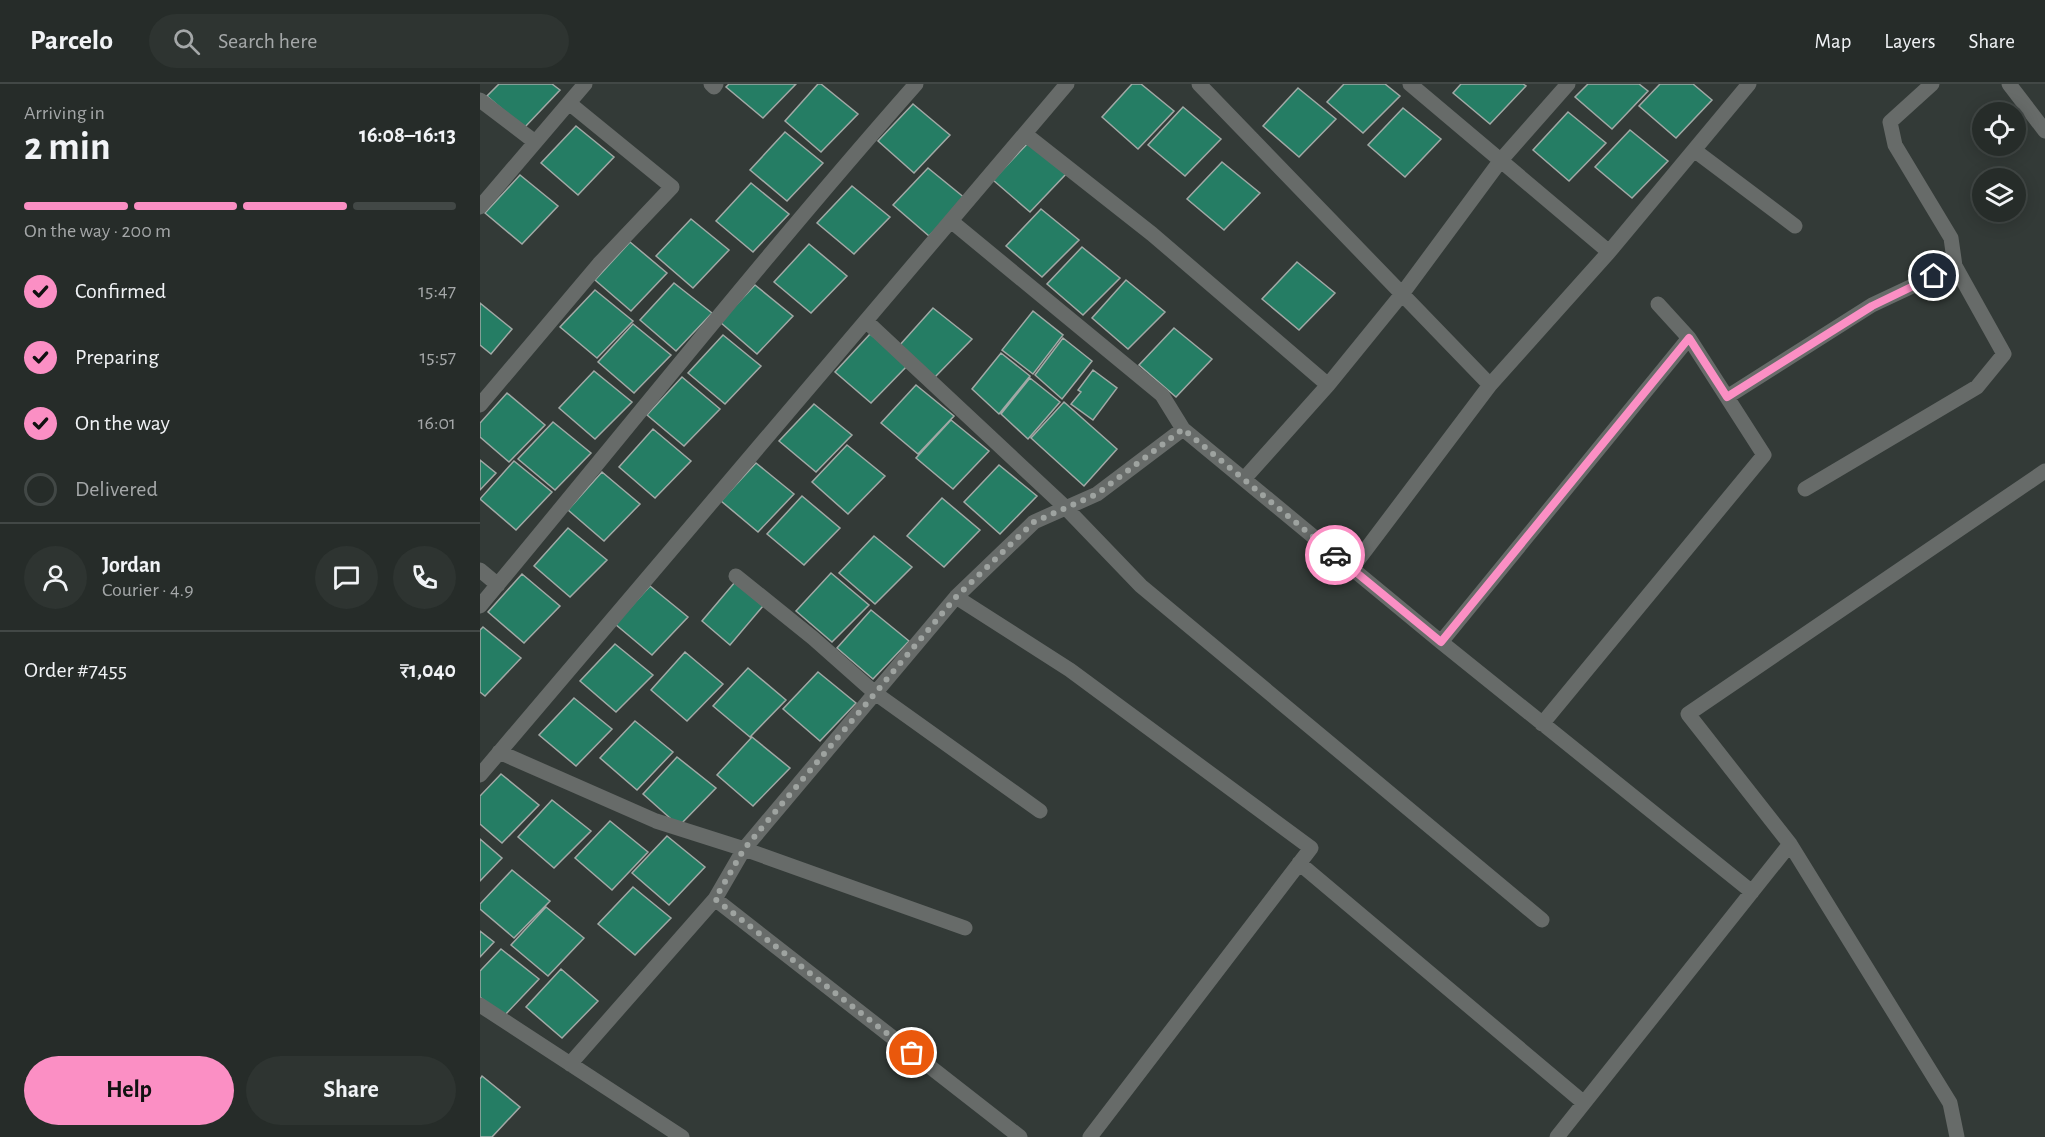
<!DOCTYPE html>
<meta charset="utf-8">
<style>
:root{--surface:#262c29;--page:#2e3431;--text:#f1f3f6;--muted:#a4a7a8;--line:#424846;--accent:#fb8fc4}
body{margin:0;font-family:"Alegreya Sans",sans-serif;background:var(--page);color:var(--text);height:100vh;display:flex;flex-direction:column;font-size:22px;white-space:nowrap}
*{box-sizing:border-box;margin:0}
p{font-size:20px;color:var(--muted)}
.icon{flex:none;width:33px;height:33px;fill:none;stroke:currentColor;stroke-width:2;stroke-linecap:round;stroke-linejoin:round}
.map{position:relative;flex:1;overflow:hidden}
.drawer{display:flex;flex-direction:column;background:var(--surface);width:480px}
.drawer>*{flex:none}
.controls{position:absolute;left:1492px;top:18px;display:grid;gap:12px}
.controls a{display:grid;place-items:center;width:54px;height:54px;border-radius:50%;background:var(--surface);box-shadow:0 3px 15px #0003,0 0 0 2px var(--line);font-size:30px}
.pin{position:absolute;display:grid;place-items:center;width:51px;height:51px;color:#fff;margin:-26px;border:3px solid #fff;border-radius:50%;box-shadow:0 2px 6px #0007}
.courier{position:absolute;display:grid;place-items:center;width:60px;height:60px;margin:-30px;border:4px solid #fb8fc4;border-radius:50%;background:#fff;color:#222;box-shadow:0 2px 8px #0007}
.overview em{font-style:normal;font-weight:600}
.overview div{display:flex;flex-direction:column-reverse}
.overview{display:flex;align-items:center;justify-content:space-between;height:102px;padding:0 24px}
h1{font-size:39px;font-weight:600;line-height:45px}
.bar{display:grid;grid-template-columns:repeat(4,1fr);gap:9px 6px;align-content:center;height:72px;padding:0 24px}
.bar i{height:8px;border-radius:4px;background:var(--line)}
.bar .on{background:var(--accent)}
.bar p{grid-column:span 4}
.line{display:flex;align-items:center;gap:15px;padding:0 24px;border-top:2px solid var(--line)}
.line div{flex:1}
.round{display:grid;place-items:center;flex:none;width:63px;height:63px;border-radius:32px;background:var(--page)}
ol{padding:0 24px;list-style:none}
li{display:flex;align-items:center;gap:18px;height:66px}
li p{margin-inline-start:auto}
li .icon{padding:6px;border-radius:50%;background:var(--accent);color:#111;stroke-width:4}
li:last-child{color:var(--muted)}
li i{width:33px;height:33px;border:3px solid var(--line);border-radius:50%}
.cta{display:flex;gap:12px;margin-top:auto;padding:12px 24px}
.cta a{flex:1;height:69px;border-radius:36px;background:var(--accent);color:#111;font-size:24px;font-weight:600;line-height:69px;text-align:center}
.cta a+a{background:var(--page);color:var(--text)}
header{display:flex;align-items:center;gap:36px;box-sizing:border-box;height:84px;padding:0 30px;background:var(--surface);border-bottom:2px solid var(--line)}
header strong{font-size:28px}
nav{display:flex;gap:33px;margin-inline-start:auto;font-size:21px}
.search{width:420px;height:54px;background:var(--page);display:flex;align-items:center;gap:15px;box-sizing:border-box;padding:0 21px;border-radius:33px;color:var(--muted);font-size:22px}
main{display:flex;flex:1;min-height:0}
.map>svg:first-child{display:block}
.building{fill:#257d64;stroke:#a1a9a6;stroke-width:1.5}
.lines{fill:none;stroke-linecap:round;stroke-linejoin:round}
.minor{stroke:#676b69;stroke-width:15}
.done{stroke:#9ea3a0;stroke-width:6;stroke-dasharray:0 10.8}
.route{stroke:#fb8fc4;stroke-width:8}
</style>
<header>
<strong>Parcelo</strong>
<div class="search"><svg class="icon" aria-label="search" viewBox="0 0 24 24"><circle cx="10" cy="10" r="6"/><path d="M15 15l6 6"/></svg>Search here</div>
<nav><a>Map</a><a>Layers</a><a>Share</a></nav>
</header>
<main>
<section class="drawer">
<div class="overview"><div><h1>2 min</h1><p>Arriving in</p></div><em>16:08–16:13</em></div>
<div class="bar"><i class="on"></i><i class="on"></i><i class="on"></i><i></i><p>On the way · 200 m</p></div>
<ol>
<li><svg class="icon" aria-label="check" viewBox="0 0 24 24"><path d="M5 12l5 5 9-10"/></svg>Confirmed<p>15:47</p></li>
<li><svg class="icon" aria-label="check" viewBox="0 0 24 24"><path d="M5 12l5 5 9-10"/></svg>Preparing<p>15:57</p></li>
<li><svg class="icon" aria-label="check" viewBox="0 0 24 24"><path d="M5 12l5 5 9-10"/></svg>On the way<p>16:01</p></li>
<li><i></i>Delivered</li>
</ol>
<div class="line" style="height:108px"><a class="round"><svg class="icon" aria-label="person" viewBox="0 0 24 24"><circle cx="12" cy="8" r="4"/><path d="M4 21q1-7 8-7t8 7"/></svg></a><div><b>Jordan</b><p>Courier · 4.9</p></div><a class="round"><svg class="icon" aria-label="chat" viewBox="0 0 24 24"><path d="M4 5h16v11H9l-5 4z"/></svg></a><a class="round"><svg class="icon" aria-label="phone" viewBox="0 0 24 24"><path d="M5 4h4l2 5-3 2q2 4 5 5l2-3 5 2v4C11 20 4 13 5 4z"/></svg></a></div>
<div class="line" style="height:78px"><div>Order #7455</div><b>₹1,040</b></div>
<div class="cta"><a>Help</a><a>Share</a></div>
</section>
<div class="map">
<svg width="1565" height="1053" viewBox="0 0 1565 1053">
<rect width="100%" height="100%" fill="#333a37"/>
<path class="building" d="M19 0H72L80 6 44 44 7 12Z
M249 0H316L283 34 246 3Z
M338 0H341L378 30 341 68 305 37Z
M652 0H661L694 27 658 65 622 33Z
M864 0H905L920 12 883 49 847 18Z
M981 0H1043L1046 2 1010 40 973 9Z
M1108 0H1159L1168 7 1132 45 1095 13Z
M1180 0H1213L1232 16 1196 54 1159 22Z
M818 4 856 35 819 73 783 42Z
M433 20 470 51 434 89 398 57Z
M703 23 741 55 705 92 668 61Z
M923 24 961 55 925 93 888 61Z
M1088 28 1126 59 1089 97 1053 66Z
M96 42 134 73 98 111 61 79Z
M1150 46 1188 77 1152 114 1115 83Z
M305 48 343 79 307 117 270 86Z
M548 59 586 90 550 128 513 96Z
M742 78 780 109 744 146 707 115Z
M448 84 486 115 449 152 413 121Z
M40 91 78 122 42 160 5 129Z
M271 99 309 130 273 168 236 137Z
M372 102 410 133 374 170 337 139Z
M561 125 599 156 562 193 526 162Z
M211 135 249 166 213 204 176 172Z
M150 158 187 189 151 227 115 196Z
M329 160 367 192 331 229 294 198Z
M602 163 640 194 603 231 567 200Z
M817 178 855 209 819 246 782 215Z
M646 196 685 228 648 265 612 234Z
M194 199 232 229 196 267 160 236Z
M275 201 313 232 277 270 240 238Z
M115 206 153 237 117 274 80 243Z
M0 219 32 245 11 270 0 261Z
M453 224 492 255 455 293 419 262Z
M553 227 583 251 553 290 522 266Z
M153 240 191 271 154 309 118 278Z
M694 244 732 275 696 313 659 281Z
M390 250 428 281 391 319 355 288Z
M243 251 281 282 245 320 208 289Z
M583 254 612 277 582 315 555 291Z
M521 269 550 292 519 330 492 305Z
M613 286 637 304 613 336 591 320 601 308 598 306Z
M114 287 152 318 115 355 79 324Z
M202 293 240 325 204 362 167 331Z
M550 294 580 318 548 355 521 330Z
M436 301 474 332 438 370 401 339Z
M27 309 65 341 29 378 0 353V339Z
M584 318 637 365 604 402 551 354Z
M334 320 372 351 336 388 299 357Z
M471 336 509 367 473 405 436 374Z
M73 338 111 369 75 406 38 375Z
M173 345 211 377 175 414 139 383Z
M367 361 405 392 368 430 332 398Z
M0 376 16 389 0 406Z
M34 377 72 408 36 446 0 415Z
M276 379 314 410 278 448 241 417Z
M519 381 557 412 520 450 484 418Z
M122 388 160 420 124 457 88 426Z
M322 412 360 444 324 481 287 450Z
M462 414 500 446 464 483 427 452Z
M88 444 127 476 90 513 54 482Z
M394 452 432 483 395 520 359 489Z
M351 489 389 521 352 558 316 527Z
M42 490 80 522 44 559 8 528Z
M255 498 283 522 250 561 222 537Z
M170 502 208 533 172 571 135 540Z
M391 526 429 557 393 595 357 564Z
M3 543 41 574 5 612 0 608V546Z
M135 560 173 591 136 628 100 597Z
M205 568 243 600 207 637 171 606Z
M268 584 306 616 270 653 233 622Z
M338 588 376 619 340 657 303 625Z
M94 614 132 645 96 682 59 651Z
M155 637 193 668 157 706 120 674Z
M272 653 310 684 273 722 237 691Z
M197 673 236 704 199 742 163 710Z
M21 690 59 721 22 759 0 740V712Z
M72 716 111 747 74 784 38 753Z
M130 737 168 768 132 806 95 774Z
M187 752 225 783 189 821 152 789Z
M0 755 22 774 0 797Z
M32 786 70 817 34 854 0 825V820Z
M153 803 191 834 155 871 118 840Z
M66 823 104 854 68 892 31 861Z
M0 847 14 858 0 873Z
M21 865 59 895 23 933 0 913V887Z
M81 885 118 917 82 954 46 923Z
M2 992 40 1023 12 1053H0V995Z"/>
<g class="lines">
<path class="minor" d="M231 0 234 3 236 0
M719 0 1010 301 872 484
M930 0 1129 168 1010 301
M1529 0 1565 47
M0 16 55 58
M545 50 672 150 848 301
M1214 66 1315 142
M0 123 105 0
M471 137 682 311 703 345 961 558 1272 808
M1129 168 1269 0
M1178 220 1209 254
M386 237 585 423 661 502 1062 836
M1247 313 1392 221 1475 182
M0 321 119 180 192 103 89 19
M764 395 848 301 922 210 1021 76 1088 0
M1325 405 1497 303 1524 270 1475 182 1471 154 1415 61 1410 38 1452 0
M0 486 18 501
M256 492 333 554 395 609 560 727
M476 513 590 586 831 764 610 1053
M0 522C145 348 286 170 436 0
M961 558 1209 254 1284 371 1062 640
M19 668 176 737 264 765 485 844
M0 691 587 0
M819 779 1104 1019
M235 815 540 1053
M0 921 202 1053
M90 980 235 815 264 765 476 513 554 438 617 410 703 345
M1077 1053 1310 760
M1477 1053 1470 1019 1310 760 1208 630 1565 387"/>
</g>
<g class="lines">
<path class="done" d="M432 969 235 815 264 765 476 513 554 438 617 410 703 345 855 471"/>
<path class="route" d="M855 471 961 558 1209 254 1247 313 1392 222 1454 192"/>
</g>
</svg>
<div class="controls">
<a><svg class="icon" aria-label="locate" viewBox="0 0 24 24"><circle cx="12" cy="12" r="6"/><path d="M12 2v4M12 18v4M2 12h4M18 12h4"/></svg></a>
<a><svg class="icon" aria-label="layers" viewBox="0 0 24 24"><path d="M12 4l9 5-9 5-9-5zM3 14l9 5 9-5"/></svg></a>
</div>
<div class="pin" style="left:432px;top:969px;background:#ea580c"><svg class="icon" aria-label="bag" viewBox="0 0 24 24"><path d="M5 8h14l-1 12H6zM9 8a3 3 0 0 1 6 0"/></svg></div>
<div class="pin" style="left:1454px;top:192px;background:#1f2937"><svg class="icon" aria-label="home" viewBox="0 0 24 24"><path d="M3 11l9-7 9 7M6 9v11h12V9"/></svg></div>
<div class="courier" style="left:855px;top:471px"><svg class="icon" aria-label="car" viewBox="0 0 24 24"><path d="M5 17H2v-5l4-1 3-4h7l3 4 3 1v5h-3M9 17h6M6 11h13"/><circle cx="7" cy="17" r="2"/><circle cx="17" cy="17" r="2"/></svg></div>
</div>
</main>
